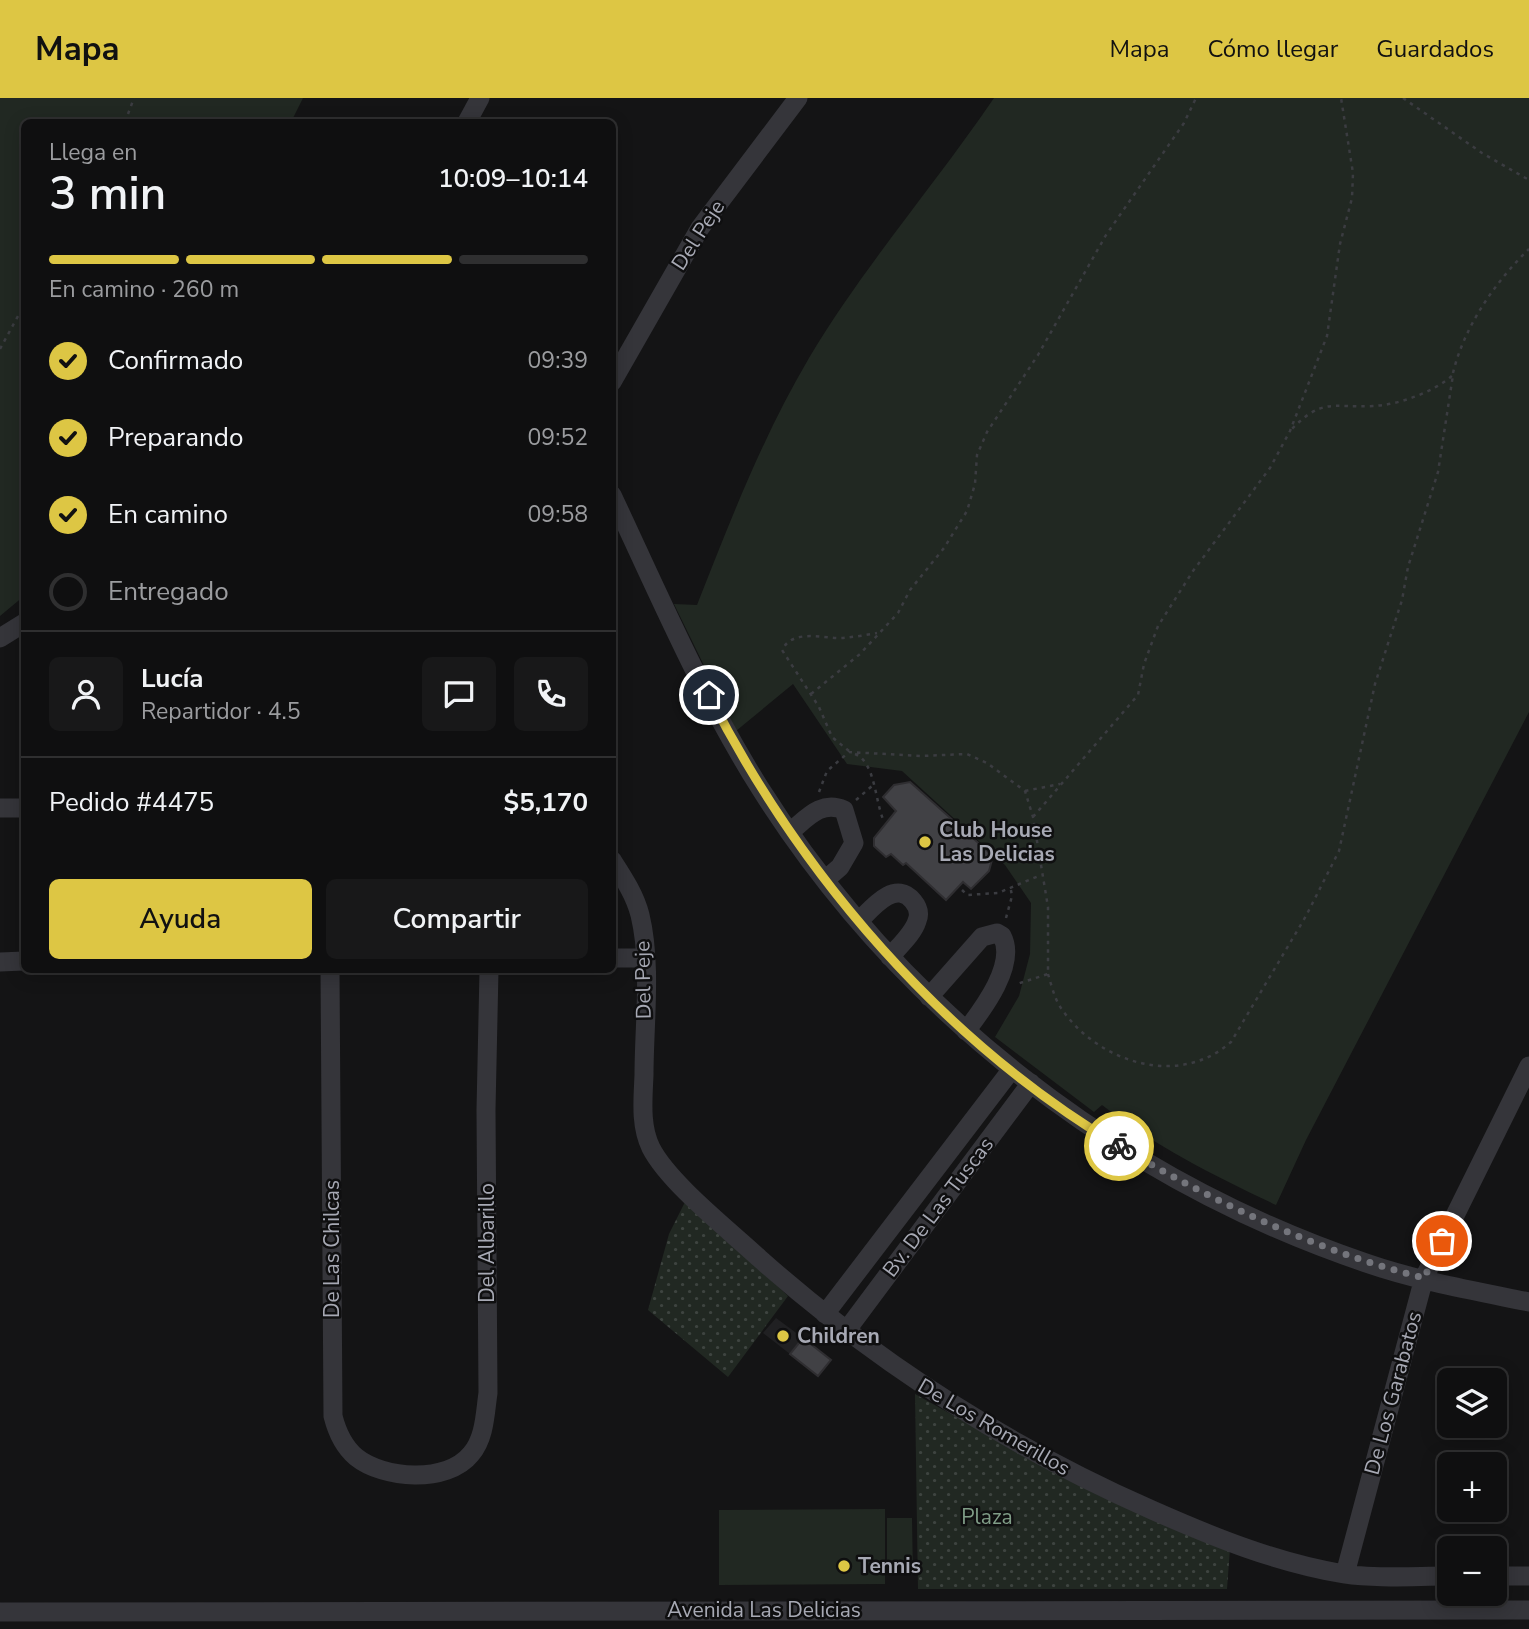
<!DOCTYPE html>
<html lang="es">
<meta charset="utf-8">
<style>
:root{--surface:#0f0f10;--page:#181819;--text:#f1f3f6;--muted:#9b9c9f;--line:#2f2f30;--accent:#ddc644}
body{margin:0;font-family:"Nunito Sans",sans-serif;background:var(--page);color:var(--text);height:100vh;display:flex;flex-direction:column;font-size:26px;white-space:nowrap}
*{box-sizing:border-box;margin:0}
p{font-size:23px;color:var(--muted)}
.icon{flex:none;width:38px;height:38px;fill:none;stroke:currentColor;stroke-width:2;stroke-linecap:round;stroke-linejoin:round}
.map{position:relative;flex:1;overflow:hidden}
.panel{position:absolute;left:21px;top:21px;width:595px;height:854px;display:flex;flex-direction:column;background:var(--surface);border-radius:10px;box-shadow:0 4px 18px #0003,0 0 0 2px var(--line)}
.panel>*{flex:none}
.buttons{position:absolute;left:1437px;top:1270px;display:grid;gap:14px}
.buttons a{display:grid;place-items:center;width:70px;height:70px;border-radius:10px;background:var(--surface);box-shadow:0 4px 18px #0003,0 0 0 2px var(--line);font-size:35px}
.pin{position:absolute;display:grid;place-items:center;width:60px;height:60px;color:#fff;margin:-30px;border:4px solid #fff;border-radius:50%;box-shadow:0 2px 7px #0007}
.courier{position:absolute;display:grid;place-items:center;width:70px;height:70px;margin:-35px;border:5px solid #ddc644;border-radius:50%;background:#fff;color:#222;box-shadow:0 2px 9px #0007}
.headline em{font-style:normal;font-weight:600}
.headline div{display:flex;flex-direction:column-reverse}
.headline{display:flex;align-items:center;justify-content:space-between;height:119px;padding:0 28px}
h1{font-size:46px;font-weight:600;line-height:52px}
.bar{display:grid;grid-template-columns:repeat(4,1fr);gap:10px 7px;align-content:center;height:84px;padding:0 28px}
.bar i{height:9px;border-radius:5px;background:var(--line)}
.bar .active{background:var(--accent)}
.bar p{grid-column:span 4}
.line{display:flex;align-items:center;gap:18px;padding:0 28px;border-top:2px solid var(--line)}
.line div{flex:1}
.round{display:grid;place-items:center;flex:none;width:74px;height:74px;border-radius:10px;background:var(--page)}
ol{padding:0 28px;list-style:none}
li{display:flex;align-items:center;gap:21px;height:77px}
li p{margin-inline-start:auto}
li .icon{padding:7px;border-radius:50%;background:var(--accent);color:#111;stroke-width:4}
li:last-child{color:var(--muted)}
li i{width:38px;height:38px;border:4px solid var(--line);border-radius:50%}
.button{display:flex;gap:14px;margin-top:auto;padding:14px 28px}
.button a{flex:1;height:80px;border-radius:10px;background:var(--accent);color:#111;font-size:28px;font-weight:600;line-height:80px;text-align:center}
.button a+a{background:var(--page);color:var(--text)}
header{display:flex;align-items:center;gap:42px;box-sizing:border-box;height:98px;padding:0 35px;background:var(--accent);color:#111}
header strong{font-size:33px}
nav{display:flex;gap:38px;margin-inline-start:auto;font-size:24px}
.map>svg:first-child{display:block}
.built{fill:#202022}
.grass{fill:#212822}
.park{fill:url(#park-dots)}
.building{fill:#414145;stroke:#2f2e31;stroke-width:2}
.lines{fill:none;stroke-linecap:round;stroke-linejoin:round}
.path{stroke:#3b3c41;stroke-width:2.5;stroke-dasharray:3.5 5;stroke-linecap:butt}
.minor{stroke:#35353a;stroke-width:19}
.done{stroke:#74757c;stroke-width:7;stroke-dasharray:0 12.6}
.route{stroke:#ddc644;stroke-width:9}
.poi-dot{fill:#ddc644;stroke:#0f0f10;stroke-width:2.5}
.labels{text-anchor:middle;stroke-width:5;stroke-linejoin:round;paint-order:stroke}
.street-label{font-size:21px;fill:#a7a9b4;stroke:#0f0f10}
.poi-label{font-size:21px;font-weight:bold;fill:#a7a9b4;stroke:#0f0f10;text-anchor:start}
.park-label{font-size:21px;fill:#809d87;stroke:#0f0f10}
</style>
<header>
<strong>Mapa</strong>
<nav><a>Mapa</a><a>Cómo llegar</a><a>Guardados</a></nav>
</header>
<div class="map">
<svg width="1529" height="1531" viewBox="0 0 1529 1531">
<defs>
<pattern id="park-dots" width="8" height="8" patternUnits="userSpaceOnUse" patternTransform="scale(1.75)"><rect width="8" height="8" fill="#212822"/><path d="M2 2h.1M6 6h.1" fill="none" stroke="#3e4440" stroke-width="1.8" stroke-linecap="round"/></pattern>
</defs>
<rect width="100%" height="100%" fill="#141415"/>
<path class="built" d="M776 1220 803 1240 790 1256 763 1235Z"/>
<path class="grass" d="M0 0H303L291 24H24V498L0 518Z
M994 0H1529V614L1306 1042 1276 1107C1215 1078 1156 1049 1102 1007L1094 1014 995 939 1019 898 1030 856 1031 805 1005 767 902 673 847 666 793 586 736 633 674 506 697 507C730 423 763 338 809 260 864 168 934 88 994 0Z
M885 1411V1486L719 1487V1412Z
M887 1420H912L913 1477H887Z"/>
<path class="park" d="M686 1102 788 1198 728 1279 648 1212 669 1136Z
M915 1296 1051 1372 1230 1450 1227 1491H918Z"/>
<path class="building" d="M910 684 993 758 989 773 971 791 963 784 946 802 906 765 903 767 891 756 886 759 874 748V740L896 713 883 699 894 687Z
M803 1240 831 1262 818 1278 790 1256Z"/>
<g class="lines">
<path class="path" d="M1403 0 1482 55 1529 82
M125 24 134 0
M0 251 24 207
M1453 275C1464 229 1495 184 1529 151
M811 596 860 556 898 515 910 492 944 450 967 413 975 386 977 357 987 334 1038 257 1106 137 1184 25 1196 0
M849 653 832 639 819 609 782 552C793 530 824 541 843 540 854 539 866 537 877 535
M855 656C875 664 875 702 883 721
M1025 693 1060 686
M819 694 827 673 849 654 921 658 967 656 987 665 1025 693 1033 719 1048 809V876L1017 886
M856 702 872 688
M1033 719 1138 597 1144 566 1158 528 1193 473 1270 370 1290 333 1327 238 1340 146 1352 100 1353 75 1341 0
M962 792 967 797 998 795 1041 777
M1006 820 1012 798 1010 787
M1048 876C1051 886 1054 898 1059 907 1095 964 1178 991 1231 944L1306 818 1339 753 1375 586 1402 502 1408 469 1438 374 1453 277C1434 294 1398 307 1373 308 1332 310 1322 299 1290 333"/>
<path class="minor" d="M467 24 480 0
M612 284 700 130 798 0
M612 397C658 495 702 598 760 690 900 912 1118 1081 1366 1165 1418 1183 1475 1193 1529 1204
M0 540 24 525
M0 710H24
M790 734C807 720 821 702 844 712L854 745 840 769 825 782
M612 762C623 779 635 797 640 817 652 867 644 926 644 977 643 1001 640 1028 651 1050 669 1085 729 1132 759 1160 877 1265 1007 1348 1152 1412 1213 1439 1277 1465 1344 1476 1378 1481 1415 1478 1449 1478
M859 823C872 810 895 781 913 803 918 809 920 816 917 823 913 836 899 848 890 859
M612 860H644
M0 864 24 863
M330 872 333 1318C337 1334 343 1348 356 1359 383 1381 447 1386 471 1356 485 1340 485 1315 488 1295L486 1012 489 872
M929 899 982 839 997 835 1002 838C1017 866 983 911 966 933
M825 1216 1012 971
M846 1233 1031 985
M1345 1476 1424 1180 1529 968
M1494 1478H1529
M0 1514 1529 1512"/>
</g>
<g class="lines">
<path class="done" d="M1119 1048C1216 1105 1314 1152 1424 1180L1442 1143"/>
<path class="route" d="M709 597C801 778 943 943 1119 1048"/>
</g>
<g class="poi-dot">
<circle cx="925" cy="744" r="7"/>
<circle cx="783" cy="1238" r="7"/>
<circle cx="844" cy="1468" r="7"/>
</g>
<g class="labels">
<g class="street-label">
<text transform="translate(698 137) rotate(-57)" y="7">Del Peje</text>
<text transform="translate(643 882) rotate(-91)" y="7">Del Peje</text>
<text transform="translate(938 1109) rotate(-53)" y="7">Bv. De Las Tuscas</text>
<text transform="translate(487 1145) rotate(-90)" y="7">Del Albarillo</text>
<text transform="translate(332 1151) rotate(-90)" y="7">De Las Chilcas</text>
<text transform="translate(1393 1295) rotate(-75)" y="7">De Los Garabatos</text>
<text transform="translate(994 1329) rotate(30)" y="7">De Los Romerillos</text>
<text x="764" y="1519">Avenida Las Delicias</text>
</g>
<g class="poi-label">
<text x="939" y="739">Club House<tspan x="939" dy="24">Las Delicias</tspan></text>
<text x="797" y="1245">Children</text>
<text x="858" y="1475">Tennis</text>
</g>
<g class="park-label">
<text x="987" y="1426">Plaza</text>
</g>
</g>
</svg>
<div class="buttons">
<a><svg class="icon" aria-label="layers" viewBox="0 0 24 24"><path d="M12 4l9 5-9 5-9-5zM3 14l9 5 9-5"/></svg></a>
<a>+</a>
<a>−</a>
</div>
<div class="pin" style="left:1442px;top:1143px;background:#ea580c"><svg class="icon" aria-label="bag" viewBox="0 0 24 24"><path d="M5 8h14l-1 12H6zM9 8a3 3 0 0 1 6 0"/></svg></div>
<div class="pin" style="left:709px;top:597px;background:#1f2937"><svg class="icon" aria-label="home" viewBox="0 0 24 24"><path d="M3 11l9-7 9 7M6 9v11h12V9"/></svg></div>
<div class="courier" style="left:1119px;top:1048px"><svg class="icon" aria-label="bike" viewBox="0 0 24 24"><circle cx="6" cy="16" r="4"/><circle cx="18" cy="16" r="4"/><path d="M6 16l4-8h5l3 8M10 8l3 8H6M13 5h3"/></svg></div>
<section class="panel">
<div class="headline"><div><h1>3 min</h1><p>Llega en</p></div><em>10:09–10:14</em></div>
<div class="bar"><i class="active"></i><i class="active"></i><i class="active"></i><i></i><p>En camino · 260 m</p></div>
<ol>
<li><svg class="icon" aria-label="check" viewBox="0 0 24 24"><path d="M5 12l5 5 9-10"/></svg>Confirmado<p>09:39</p></li>
<li><svg class="icon" aria-label="check" viewBox="0 0 24 24"><path d="M5 12l5 5 9-10"/></svg>Preparando<p>09:52</p></li>
<li><svg class="icon" aria-label="check" viewBox="0 0 24 24"><path d="M5 12l5 5 9-10"/></svg>En camino<p>09:58</p></li>
<li><i></i>Entregado</li>
</ol>
<div class="line" style="height:126px"><a class="round"><svg class="icon" aria-label="person" viewBox="0 0 24 24"><circle cx="12" cy="8" r="4"/><path d="M4 21q1-7 8-7t8 7"/></svg></a><div><b>Lucía</b><p>Repartidor · 4.5</p></div><a class="round"><svg class="icon" aria-label="chat" viewBox="0 0 24 24"><path d="M4 5h16v11H9l-5 4z"/></svg></a><a class="round"><svg class="icon" aria-label="phone" viewBox="0 0 24 24"><path d="M5 4h4l2 5-3 2q2 4 5 5l2-3 5 2v4C11 20 4 13 5 4z"/></svg></a></div>
<div class="line" style="height:91px"><div>Pedido #4475</div><b>$5,170</b></div>
<div class="button"><a>Ayuda</a><a>Compartir</a></div>
</section>
</div>
